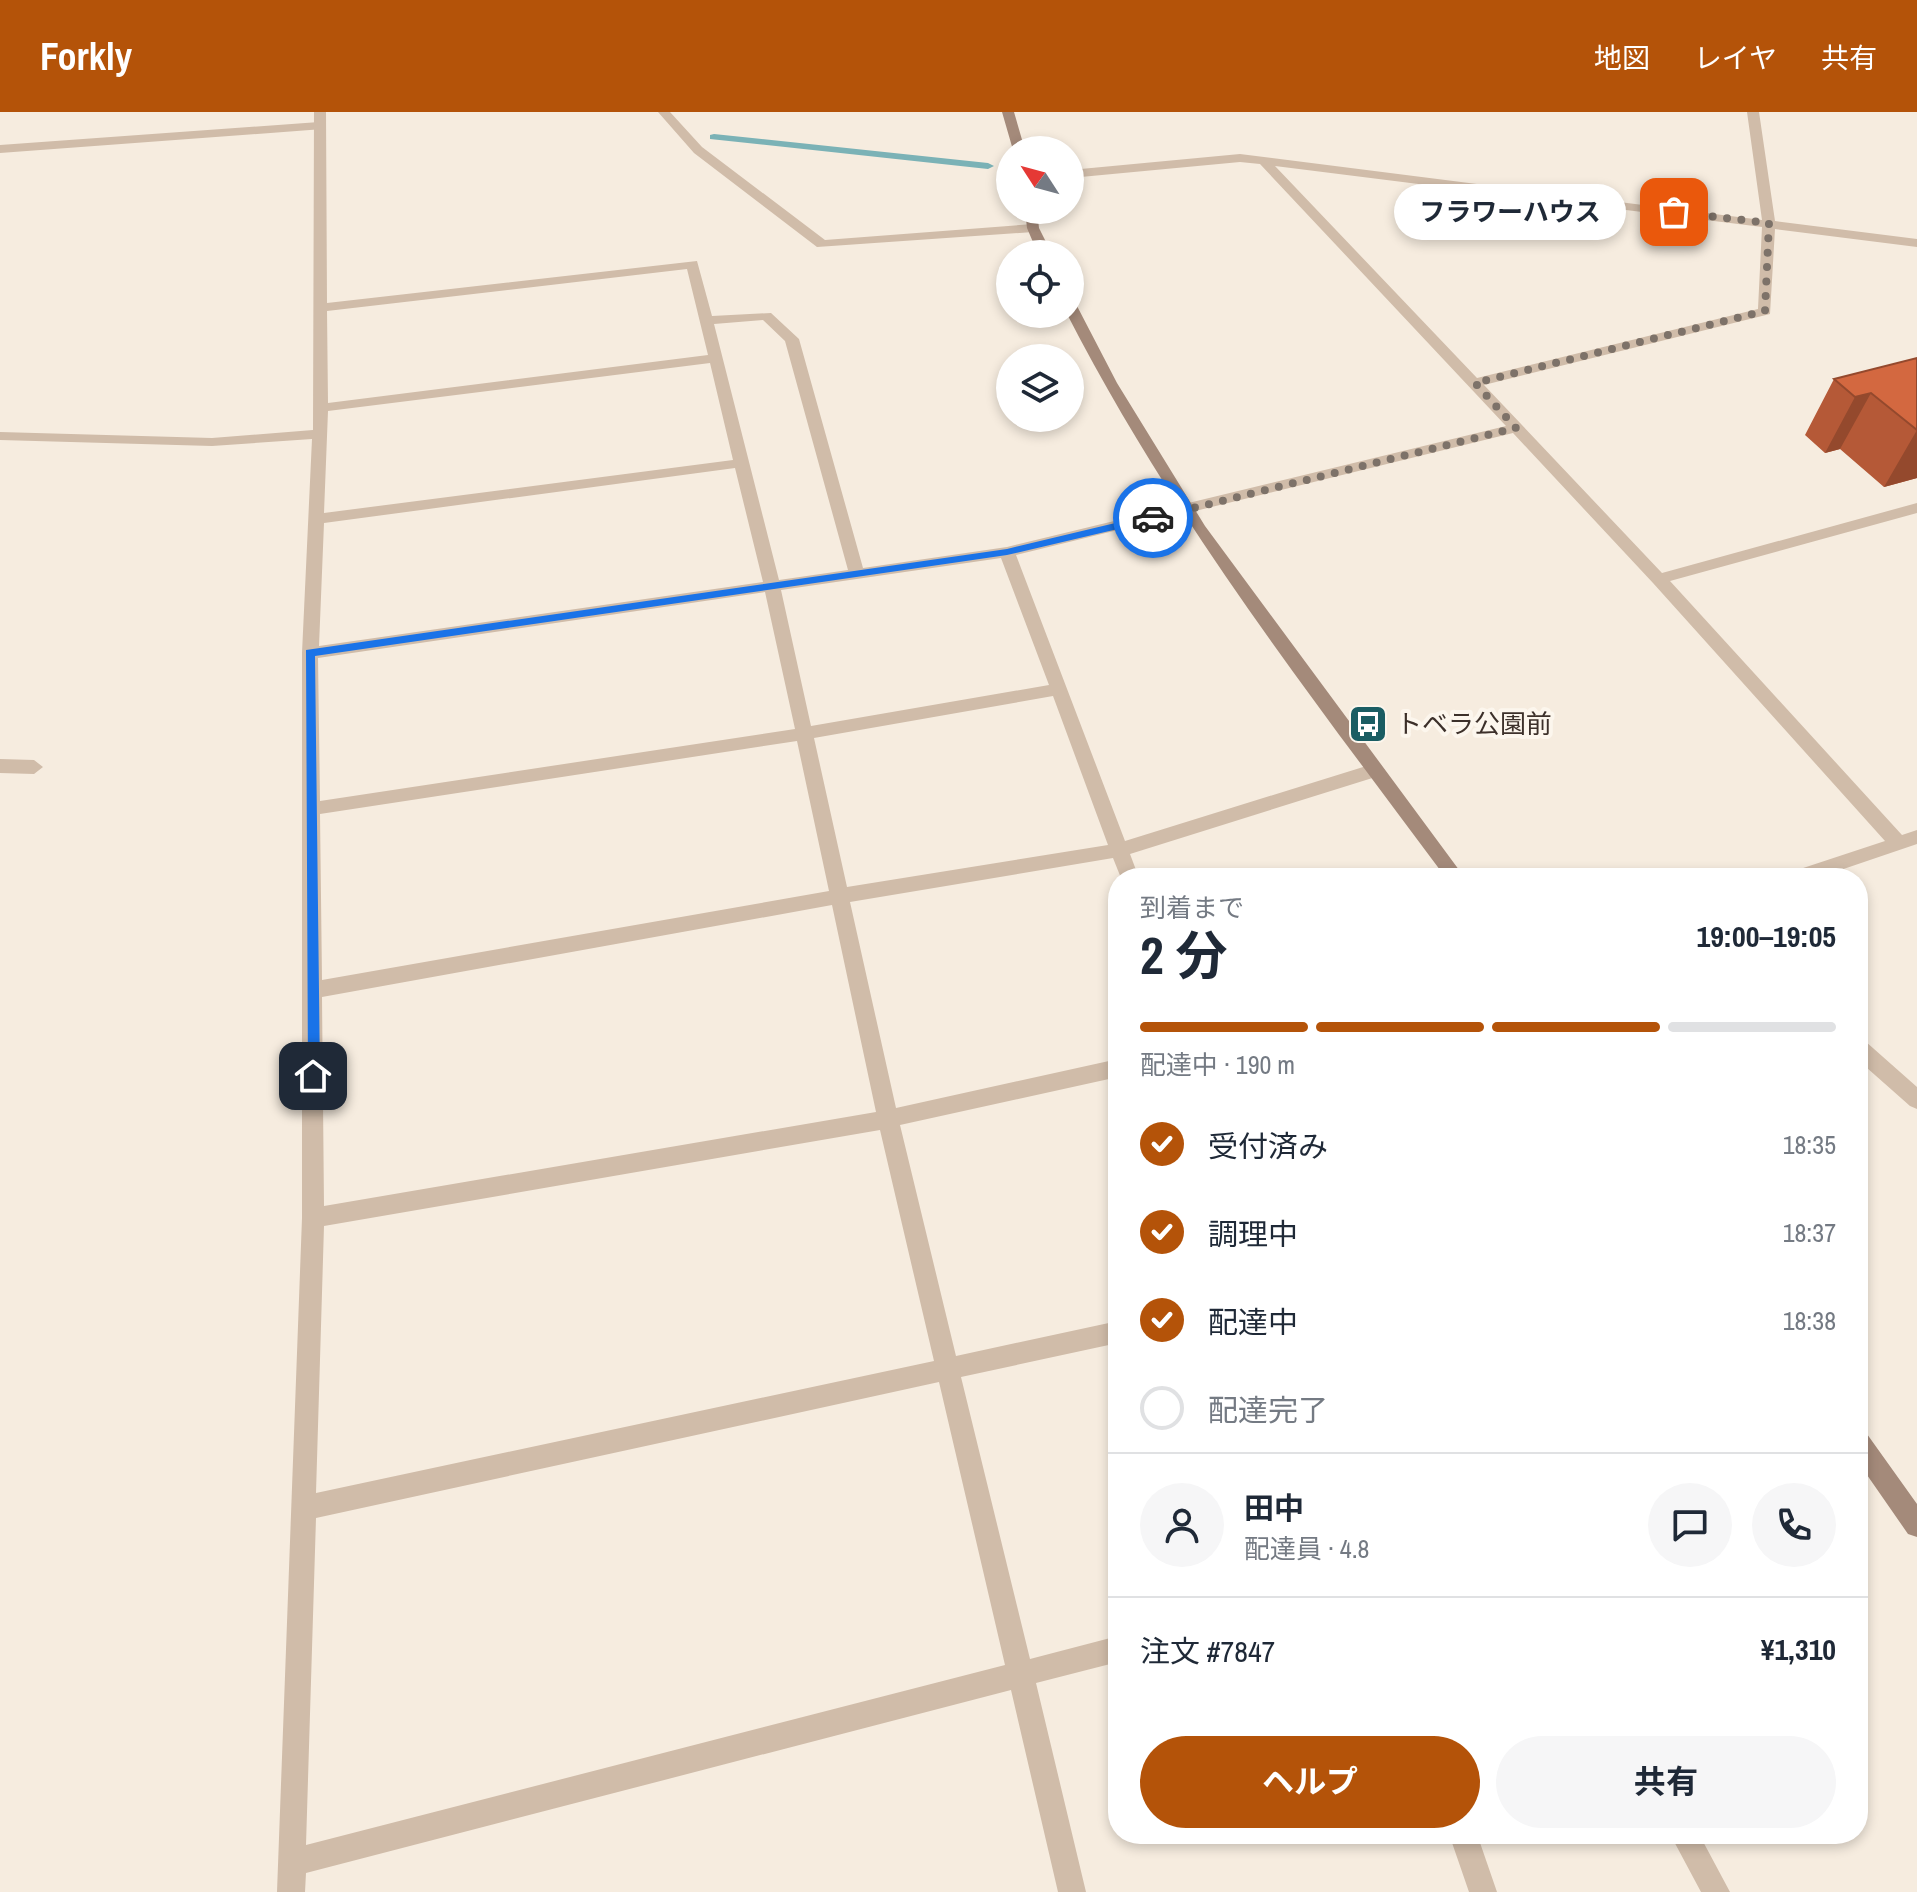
<!DOCTYPE html>
<html lang="ja">
<meta charset="utf-8">
<style>
:root{--surface:#fff;--page:#f6f6f7;--text:#1f2937;--muted:#747a83;--line:#e0e1e3;--accent:#b45309}
body{margin:0;font-family:"Archivo Narrow","Noto Sans JP",sans-serif;background:var(--page);color:var(--text);height:100vh;display:flex;flex-direction:column;font-size:30px;white-space:nowrap}
*{box-sizing:border-box;margin:0}
p{font-size:26px;color:var(--muted)}
.icon{flex:none;width:44px;height:44px;fill:none;stroke:currentColor;stroke-width:2;stroke-linecap:round;stroke-linejoin:round}
.map{position:relative;flex:1;overflow:hidden}
.sheet{position:absolute;left:1108px;top:756px;width:760px;height:976px;display:flex;flex-direction:column;background:var(--surface);border-radius:32px;box-shadow:0 4px 12px #0003}
.sheet>*{flex:none}
.needle{width:52px;rotate:306deg}
.fabs{position:absolute;left:996px;top:24px;display:grid;gap:16px}
.fabs a{display:grid;place-items:center;width:88px;height:88px;border-radius:50%;background:var(--surface);box-shadow:0 4px 12px #0003;font-size:40px}
.pin{position:absolute;display:grid;place-items:center;width:68px;height:68px;color:#fff;margin:-34px;border-radius:16px;box-shadow:0 4px 12px #0006}
.courier{position:absolute;display:grid;place-items:center;width:80px;height:80px;margin:-40px;border:6px solid #1a73e8;border-radius:50%;background:#fff;color:#222;box-shadow:0 2px 10px #0007}
.bubble{position:absolute;height:56px;border-radius:28px;background:var(--surface);box-shadow:0 4px 12px #0003;font-size:26px;font-weight:700;line-height:56px;text-align:center}
.headline em{font-style:normal;font-weight:700}
.headline div{display:flex;flex-direction:column-reverse}
.headline{display:flex;align-items:center;justify-content:space-between;height:136px;padding:0 32px}
h1{font-size:52px;font-weight:700;line-height:60px}
.bar{display:grid;grid-template-columns:repeat(4,1fr);gap:12px 8px;align-content:center;height:96px;padding:0 32px}
.bar i{height:10px;border-radius:6px;background:var(--line)}
.bar .on{background:var(--accent)}
.bar p{grid-column:span 4}
.line{display:flex;align-items:center;gap:20px;padding:0 32px;border-top:2px solid var(--line)}
.line div{flex:1}
.round{display:grid;place-items:center;flex:none;width:84px;height:84px;border-radius:42px;background:var(--page)}
ol{padding:0 32px;list-style:none}
li{display:flex;align-items:center;gap:24px;height:88px}
li p{margin-inline-start:auto}
li .icon{padding:8px;border-radius:50%;background:var(--accent);color:#fff;stroke-width:4}
li:last-child{color:var(--muted)}
li i{width:44px;height:44px;border:4px solid var(--line);border-radius:50%}
.cta{display:flex;gap:16px;margin-top:auto;padding:16px 32px}
.cta a{flex:1;height:92px;border-radius:48px;background:var(--accent);color:#fff;font-size:32px;font-weight:700;line-height:92px;text-align:center}
.cta a+a{background:var(--page);color:var(--text)}
header{display:flex;align-items:center;gap:48px;box-sizing:border-box;height:112px;padding:0 40px;background:var(--accent);color:#fff}
header strong{font-size:38px}
nav{display:flex;gap:44px;margin-inline-start:auto;font-size:28px}
.map>svg:first-child{display:block}
.lines{fill:none;stroke-linecap:round;stroke-linejoin:round}
.stream{fill:#7bb2b6;fill-rule:evenodd}
.lane{fill:#d0bca9;fill-rule:evenodd}
.street{fill:#d0bca9;fill-rule:evenodd}
.secondary{fill:#a48a7a;fill-rule:evenodd}
.wall{fill:#b55937}
.shaded-wall{fill:#94492d}
.building{fill:#d36840;stroke:#94492d;stroke-width:2}
.route{fill:#1a73e8}
.done{stroke:#7d7269;stroke-width:8;stroke-dasharray:0 14.4}
.labels{text-anchor:middle;stroke-width:8;stroke-linejoin:round;paint-order:stroke}
.poi-label{font-size:26px;fill:#3c302a;stroke:#fcf6ed;text-anchor:start}
</style>
<header>
<strong>Forkly</strong>
<nav><a>地図</a><a>レイヤ</a><a>共有</a></nav>
</header>
<div class="map">
<svg width="1917" height="1780" viewBox="0 0 1917 1780">
<rect width="100%" height="100%" fill="#f6ecdf"/>
<g class="lines">
<path class="stream" d="M714 22 988 51 994 54 988 57 710 27V23Z"/>
<path class="lane" d="M319 10 325 14 323 17 0 41V33Z
M0 647 34 648 43 655 34 662 0 661Z"/>
<path class="street" d="M314 0H326L327 191 697 149 712 204 771 201 799 227 863 456 1007 435 1506 314 1260 52 1240 50 1070 66V58L1240 42 1762 108 1747 0H1759L1775 109 1917 127V135L1775 117 1770 202 1484 273 1662 461 1917 391V401L1670 469 1902 723 1917 718V732L1817 766H1786L1788 761 1885 729 1653 471 1513 321 1016 443 1125 729 1376 651 1385 658 1382 663 1130 742 1139 766H1121L1113 746 850 790 896 996 1118 947V965L900 1013 956 1244 1118 1209V1231L961 1265 1030 1547 1118 1524V1550L1036 1571 1086 1780H1058L1011 1578 306 1761 305 1780H277L302 1106V541L312 327 212 334 0 328V320L212 326 313 318ZM1275 54 1762 115 1758 197 1477 266ZM687 157 708 243 328 291 327 199ZM763 208 785 229 848 458 779 468 714 212ZM710 251 733 348 324 401 328 299ZM735 356 763 470 319 534 324 411ZM1001 446 1049 573 811 614 781 478ZM765 480 795 617 320 689 318 546ZM1053 584 1108 733 847 775 814 626ZM797 629 829 779 322 868 320 702ZM832 793 876 1000 324 1094 322 885ZM880 1018 934 1249 316 1381 324 1114ZM939 1270 1005 1553 306 1733 316 1406Z
M658 0H670L702 35 825 128 1033 112 1039 116 1033 120 817 135 694 41Z
M1858 926 1865 929 1917 975V997L1910 994 1858 948Z
M1449 1722H1477L1497 1780H1469Z
M1670 1722H1699L1730 1780H1701Z"/>
<path class="secondary" d="M1002 0H1014L1025 38H1013Z
M1025 98H1037L1039 116 1052 142H1038L1027 116Z
M1070 190 1077 194 1117 271 1205 414 1465 766H1446C1310 583 1171 405 1067 202H1070Z
M1858 1318 1867 1322 1917 1392V1425L1908 1422 1858 1350Z"/>
</g>
<path class="wall" d="M1917 246V366L1884 375 1840 337 1825 341 1805 323 1834 267Z"/>
<path class="shaded-wall" d="M1871 281 1840 337 1825 341 1855 285Z
M1917 318V366L1884 375Z"/>
<path class="building" d="M1917 246V318L1871 281 1855 285 1834 267Z"/>
<path class="route" d="M1153 402 1158 406 1156 408 1007 443 315 544 320 964 313 969 308 968 306 538 1007 437Z"/>
<g class="lines">
<path class="done" d="M1153 406 1516 316 1475 271 1765 199 1769 111 1674 100"/>
</g>
<defs>
<symbol id="bus-square" viewBox="-11 -11 22 22"><rect x="-9" y="-9" width="18" height="18" rx="4" fill="#1a5d63" stroke="#fcf6ed"/><path d="M-5-6H5V4H4V6H2V4H-2V6H-4V4H-5ZM-3.5-4V0h7V-4ZM-3.5 1.2v1.5H-2V1.2ZM2 1.2v1.5H3.5V1.2Z" fill="#fff"/></symbol>
</defs>
<g fill-rule="evenodd">
<use href="#bus-square" x="1346" y="590" width="44" height="44"/>
</g>
<g class="labels">
<g class="poi-label">
<text x="1396" y="621">トベラ公園前</text>
</g>
</g>
</svg>
<div class="fabs">
<a><svg class="needle" viewBox="-14 -14 28 28"><path d="M0-13l5 13h-10z" fill="#e53935"/><path d="M0 13l5-13h-10z" fill="#747a83"/></svg></a>
<a><svg class="icon" aria-label="locate" viewBox="0 0 24 24"><circle cx="12" cy="12" r="6"/><path d="M12 2v4M12 18v4M2 12h4M18 12h4"/></svg></a>
<a><svg class="icon" aria-label="layers" viewBox="0 0 24 24"><path d="M12 4l9 5-9 5-9-5zM3 14l9 5 9-5"/></svg></a>
</div>
<div class="pin" style="left:1674px;top:100px;background:#ea580c"><svg class="icon" aria-label="bag" viewBox="0 0 24 24"><path d="M5 8h14l-1 12H6zM9 8a3 3 0 0 1 6 0"/></svg></div>
<div class="pin" style="left:313px;top:964px;background:#1f2937"><svg class="icon" aria-label="home" viewBox="0 0 24 24"><path d="M3 11l9-7 9 7M6 9v11h12V9"/></svg></div>
<div class="courier" style="left:1153px;top:406px"><svg class="icon" aria-label="car" viewBox="0 0 24 24"><path d="M5 17H2v-5l4-1 3-4h7l3 4 3 1v5h-3M9 17h6M6 11h13"/><circle cx="7" cy="17" r="2"/><circle cx="17" cy="17" r="2"/></svg></div>
<div class="bubble" style="left:1394px;top:72px;width:232px">フラワーハウス</div>
<section class="sheet">
<div class="headline"><div><h1>2 分</h1><p>到着まで</p></div><em>19:00–19:05</em></div>
<div class="bar"><i class="on"></i><i class="on"></i><i class="on"></i><i></i><p>配達中 · 190 m</p></div>
<ol>
<li><svg class="icon" aria-label="check" viewBox="0 0 24 24"><path d="M5 12l5 5 9-10"/></svg>受付済み<p>18:35</p></li>
<li><svg class="icon" aria-label="check" viewBox="0 0 24 24"><path d="M5 12l5 5 9-10"/></svg>調理中<p>18:37</p></li>
<li><svg class="icon" aria-label="check" viewBox="0 0 24 24"><path d="M5 12l5 5 9-10"/></svg>配達中<p>18:38</p></li>
<li><i></i>配達完了</li>
</ol>
<div class="line" style="height:144px"><a class="round"><svg class="icon" aria-label="person" viewBox="0 0 24 24"><circle cx="12" cy="8" r="4"/><path d="M4 21q1-7 8-7t8 7"/></svg></a><div><b>田中</b><p>配達員 · 4.8</p></div><a class="round"><svg class="icon" aria-label="chat" viewBox="0 0 24 24"><path d="M4 5h16v11H9l-5 4z"/></svg></a><a class="round"><svg class="icon" aria-label="phone" viewBox="0 0 24 24"><path d="M5 4h4l2 5-3 2q2 4 5 5l2-3 5 2v4C11 20 4 13 5 4z"/></svg></a></div>
<div class="line" style="height:104px"><div>注文 #7847</div><b>¥1,310</b></div>
<div class="cta"><a>ヘルプ</a><a>共有</a></div>
</section>
</div>
